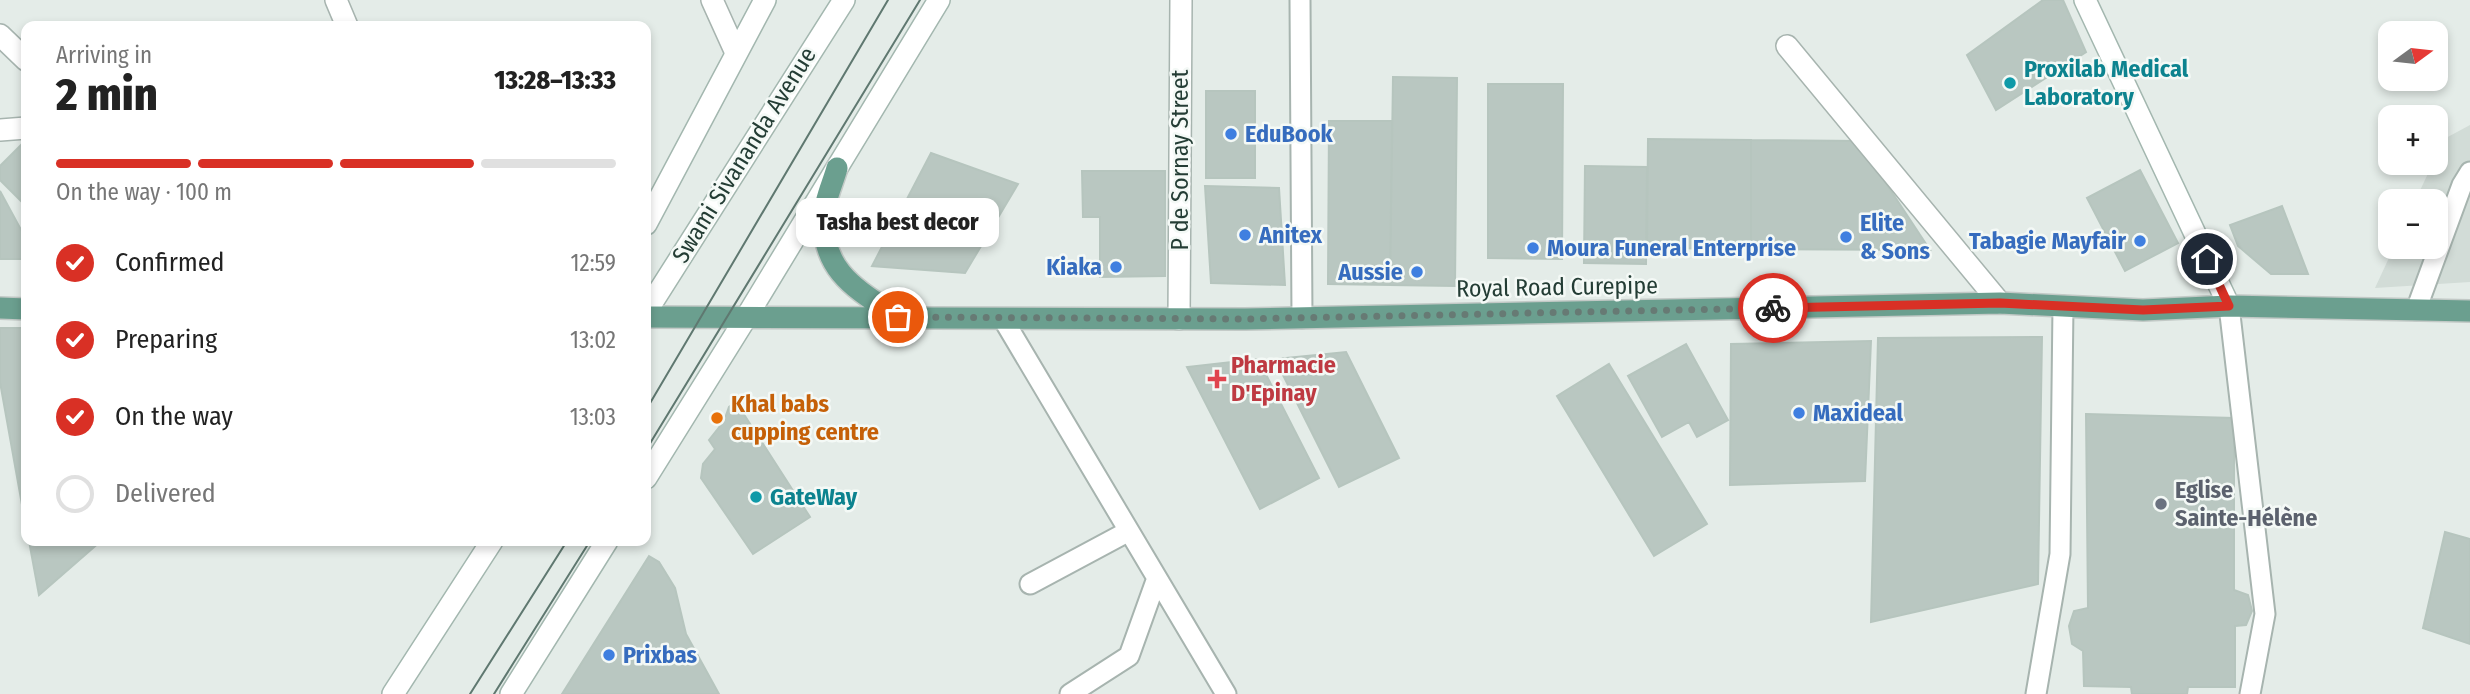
<!DOCTYPE html>
<meta charset="utf-8">
<style>
:root{--surface:#fff;--page:#f6f6f6;--text:#222;--muted:#767676;--line:#e0e0e0;--accent:#d93025}
body{margin:0;font-family:"Fira Sans Condensed",sans-serif;background:var(--page);color:var(--text);height:100vh;display:flex;flex-direction:column;font-size:26px;white-space:nowrap}
*{box-sizing:border-box;margin:0}
p{font-size:23px;color:var(--muted)}
.icon{flex:none;width:38px;height:38px;fill:none;stroke:currentColor;stroke-width:2;stroke-linecap:round;stroke-linejoin:round}
.map{position:relative;flex:1;overflow:hidden}
.side{position:absolute;left:21px;top:21px;width:630px;height:525px;display:flex;flex-direction:column;background:var(--surface);border-radius:14px;box-shadow:0 4px 10px #0003}
.side>*{flex:none}
.needle{width:46px;rotate:75deg}
.fabs{position:absolute;left:2378px;top:21px;display:grid;gap:14px}
.fabs a{display:grid;place-items:center;width:70px;height:70px;border-radius:14px;background:var(--surface);box-shadow:0 4px 10px #0003;font-size:35px}
.pin{position:absolute;display:grid;place-items:center;width:60px;height:60px;color:#fff;margin:-30px;border:4px solid #fff;border-radius:50%;box-shadow:0 2px 7px #0007}
.courier{position:absolute;display:grid;place-items:center;width:70px;height:70px;margin:-35px;border:5px solid #d93025;border-radius:50%;background:#fff;color:#222;box-shadow:0 2px 9px #0007}
.bubble{position:absolute;height:49px;border-radius:14px;background:var(--surface);box-shadow:0 4px 10px #0003;font-size:23px;font-weight:800;line-height:49px;text-align:center}
.headline em{font-style:normal;font-weight:800}
.headline div{display:flex;flex-direction:column-reverse}
.headline{display:flex;align-items:center;justify-content:space-between;height:119px;padding:0 35px}
h1{font-size:46px;font-weight:800;line-height:52px}
.bar{display:grid;grid-template-columns:repeat(4,1fr);gap:10px 7px;align-content:center;height:84px;padding:0 35px}
.bar i{height:9px;border-radius:5px;background:var(--line)}
.bar .selected{background:var(--accent)}
.bar p{grid-column:span 4}
ol{padding:0 35px;list-style:none}
li{display:flex;align-items:center;gap:21px;height:77px}
li p{margin-inline-start:auto}
li .icon{padding:7px;border-radius:50%;background:var(--accent);color:#fff;stroke-width:4}
li:last-child{color:var(--muted)}
li i{width:38px;height:38px;border:4px solid var(--line);border-radius:50%}
.map>svg:first-child{display:block}
.built{fill:#d2dcd7}
.building{fill:#b9c7c1;stroke:#b6c5be;stroke-width:2}
.lines{fill:none;stroke-linecap:round;stroke-linejoin:round}
.lane-casing{stroke:#a7b4af;stroke-width:23}
.street-casing{stroke:#a7b4af;stroke-width:24}
.secondary-casing{stroke:#a3b7af;stroke-width:24}
.primary-casing{stroke:#c2c9c6;stroke-width:24}
.lane{stroke:#fff;stroke-width:19}
.street{stroke:#fff;stroke-width:21}
.secondary{stroke:#fff;stroke-width:21}
.primary{stroke:#6b9f8f;stroke-width:21}
.tram{stroke:#5f7870;stroke-width:2}
.done{stroke:#677a74;stroke-width:7;stroke-dasharray:0 12.6}
.route{stroke:#d93025;stroke-width:9}
.culture-dot{fill:#0f9aa8;stroke:#f4f9f6;stroke-width:2.5}
.shop-dot{fill:#3f7fe0;stroke:#f4f9f6;stroke-width:2.5}
.health-dot{fill:#e0444e;stroke:#f4f9f6;stroke-width:2.5}
.food-dot{fill:#e8710a;stroke:#f4f9f6;stroke-width:2.5}
.worship-dot{fill:#6b7280;stroke:#f4f9f6;stroke-width:2.5}
.labels{text-anchor:middle;stroke-width:5;stroke-linejoin:round;paint-order:stroke}
.culture-label{font-size:24px;font-weight:bold;fill:#0d838f;stroke:#f4f9f6;text-anchor:start}
.shop-label{font-size:24px;font-weight:bold;fill:#366cbe;stroke:#f4f9f6;text-anchor:start}
.street-label{font-size:24px;fill:#243d35;stroke:#f4f9f6}
.health-label{font-size:24px;font-weight:bold;fill:#be3a42;stroke:#f4f9f6;text-anchor:start}
.food-label{font-size:24px;font-weight:bold;fill:#c56008;stroke:#f4f9f6;text-anchor:start}
.worship-label{font-size:24px;font-weight:bold;fill:#5b616d;stroke:#f4f9f6;text-anchor:start}
</style>
<div class="map">
<svg width="2470" height="694" viewBox="0 0 2470 694">
<rect width="100%" height="100%" fill="#e4ece8"/>
<path class="built" d="M2470 125V282L2375 288 2394 247H2436V201H2415L2433 163H2436V156L2444 139Z"/>
<path class="building" d="M2043 0H2063L2086 52 1996 110 1967 55Z
M1393 77 1457 78 1455 286 1390 285Z
M1488 84H1563L1562 259 1488 258Z
M1206 91H1255V178H1206Z
M1329 121H1392L1390 285 1328 284Z
M1648 139 1751 140V249L1647 248Z
M26 140V206L0 180V166Z
M1751 140 1858 141 1930 250 1751 249Z
M931 153 1018 184 965 273 872 266Z
M1585 166 1647 167 1646 264 1584 263Z
M2140 170 2178 243 2125 271 2087 198Z
M1082 171H1165V276L1100 277V217H1083Z
M1205 186 1279 188 1285 285 1211 283Z
M0 191 26 239V259H0Z
M2282 206 2308 274H2271L2238 246 2230 225Z
M0 328H26V527L0 382Z
M2042 337 2038 584 1871 622 1878 338Z
M1871 341 1865 481 1730 485 1731 344Z
M1686 344 1728 420 1697 437 1689 422 1662 437 1628 376Z
M1346 352 1399 458 1339 487 1275 359Z
M1258 359 1319 478 1260 509 1187 367Z
M1609 364 1707 524 1654 556 1557 396Z
M736 402 810 517 753 554 701 478 703 464 715 449 709 440 724 421 729 407Z
M2086 414 2234 418V590L2248 595 2252 611 2246 625 2235 626V687H2188L2187 694H2132L2131 687 2084 686 2083 651 2072 644 2069 626 2074 611 2088 608Z
M2445 532 2470 539V644L2423 628Z
M29 541H101L39 595Z
M649 556 659 562 675 588 686 634 719 694H562Z"/>
<g class="lines">
<defs>
<path id="lane" d="M1300 0 1302 318
M2229 306 2265 614 2250 694
M2416 310 2462 185 2470 172
M1003 319 1226 694
M1030 584 1129 531
M1070 694 1129 656 1157 578
M2036 694 2060 554 2063 306"/>
<path id="street" d="M336 0 347 26
M712 0 736 53
M0 35 26 60
M1787 46 2000 303
M0 130 26 128
M1179 319 1181 0"/>
<path id="secondary" d="M2085 0 2229 306
M646 224 765 0
M646 312 844 0
M646 478 747 316 939 0
M393 694 492 541
M511 694 607 541"/>
<path id="primary" d="M837 168C833 183 824 201 824 216 821 272 858 290 898 317
M0 308 26 309
M646 317 1245 319 2000 303 2143 310 2229 306 2470 311"/>
</defs>
<use href="#lane" class="lane-casing"/>
<use href="#street" class="street-casing"/>
<use href="#secondary" class="secondary-casing"/>
<use href="#primary" class="primary-casing"/>
<use href="#lane" class="lane"/>
<use href="#street" class="street"/>
<use href="#secondary" class="secondary"/>
<use href="#primary" class="primary"/>
<path class="tram" d="M646 410 888 0
M646 450 920 0
M470 694 567 541
M494 694 590 541"/>
</g>
<g class="lines">
<path class="done" d="M898 317 1245 319 1773 308"/>
<path class="route" d="M1773 308 2000 303 2143 310 2229 306 2207 259"/>
</g>
<g class="culture-dot">
<circle cx="2010" cy="83" r="7"/>
<circle cx="756" cy="497" r="7"/>
</g>
<g class="shop-dot">
<circle cx="1231" cy="134" r="7"/>
<circle cx="1245" cy="235" r="7"/>
<circle cx="1846" cy="237" r="7"/>
<circle cx="2140" cy="241" r="7"/>
<circle cx="1533" cy="248" r="7"/>
<circle cx="1116" cy="267" r="7"/>
<circle cx="1417" cy="272" r="7"/>
<circle cx="1799" cy="413" r="7"/>
<circle cx="609" cy="655" r="7"/>
</g>
<path class="health-dot" d="M1213.5 368.5h7v7h7v7h-7v7h-7v-7h-7v-7h7z"/>
<circle class="food-dot" cx="717" cy="418" r="7"/>
<circle class="worship-dot" cx="2161" cy="504" r="7"/>
<g class="labels">
<g class="culture-label">
<text x="2024" y="77">Proxilab Medical<tspan x="2024" dy="28">Laboratory</tspan></text>
<text x="770" y="505">GateWay</text>
</g>
<g class="shop-label">
<text x="1245" y="142">EduBook</text>
<text x="1860" y="231">Elite<tspan x="1860" dy="28">&amp; Sons</tspan></text>
<text x="1259" y="243">Anitex</text>
<text x="2126" y="249" text-anchor="end">Tabagie Mayfair</text>
<text x="1547" y="256">Moura Funeral Enterprise</text>
<text x="1102" y="275" text-anchor="end">Kiaka</text>
<text x="1403" y="280" text-anchor="end">Aussie</text>
<text x="1813" y="421">Maxideal</text>
<text x="623" y="663">Prixbas</text>
</g>
<g class="street-label">
<text transform="translate(744 155) rotate(-58)" y="8">Swami Sivananda Avenue</text>
<text transform="translate(1180 160) rotate(-90)" y="8">P de Sornay Street</text>
<text transform="translate(1557 287) rotate(-1)" y="8">Royal Road Curepipe</text>
</g>
<g class="health-label">
<text x="1231" y="373">Pharmacie<tspan x="1231" dy="28">D'Epinay</tspan></text>
</g>
<g class="food-label">
<text x="731" y="412">Khal babs<tspan x="731" dy="28">cupping centre</tspan></text>
</g>
<g class="worship-label">
<text x="2175" y="498">Eglise<tspan x="2175" dy="28">Sainte-Hélène</tspan></text>
</g>
</g>
</svg>
<div class="fabs">
<a><svg class="needle" viewBox="-14 -14 28 28"><path d="M0-13l5 13h-10z" fill="#e53935"/><path d="M0 13l5-13h-10z" fill="#767676"/></svg></a>
<a>+</a>
<a>−</a>
</div>
<div class="pin" style="left:898px;top:317px;background:#ea580c"><svg class="icon" aria-label="bag" viewBox="0 0 24 24"><path d="M5 8h14l-1 12H6zM9 8a3 3 0 0 1 6 0"/></svg></div>
<div class="pin" style="left:2207px;top:259px;background:#1f2937"><svg class="icon" aria-label="home" viewBox="0 0 24 24"><path d="M3 11l9-7 9 7M6 9v11h12V9"/></svg></div>
<div class="courier" style="left:1773px;top:308px"><svg class="icon" aria-label="bike" viewBox="0 0 24 24"><circle cx="6" cy="16" r="4"/><circle cx="18" cy="16" r="4"/><path d="M6 16l4-8h5l3 8M10 8l3 8H6M13 5h3"/></svg></div>
<div class="bubble" style="left:796px;top:198px;width:203px">Tasha best decor</div>
<section class="side">
<div class="headline"><div><h1>2 min</h1><p>Arriving in</p></div><em>13:28–13:33</em></div>
<div class="bar"><i class="selected"></i><i class="selected"></i><i class="selected"></i><i></i><p>On the way · 100 m</p></div>
<ol>
<li><svg class="icon" aria-label="check" viewBox="0 0 24 24"><path d="M5 12l5 5 9-10"/></svg>Confirmed<p>12:59</p></li>
<li><svg class="icon" aria-label="check" viewBox="0 0 24 24"><path d="M5 12l5 5 9-10"/></svg>Preparing<p>13:02</p></li>
<li><svg class="icon" aria-label="check" viewBox="0 0 24 24"><path d="M5 12l5 5 9-10"/></svg>On the way<p>13:03</p></li>
<li><i></i>Delivered</li>
</ol>
</section>
</div>
